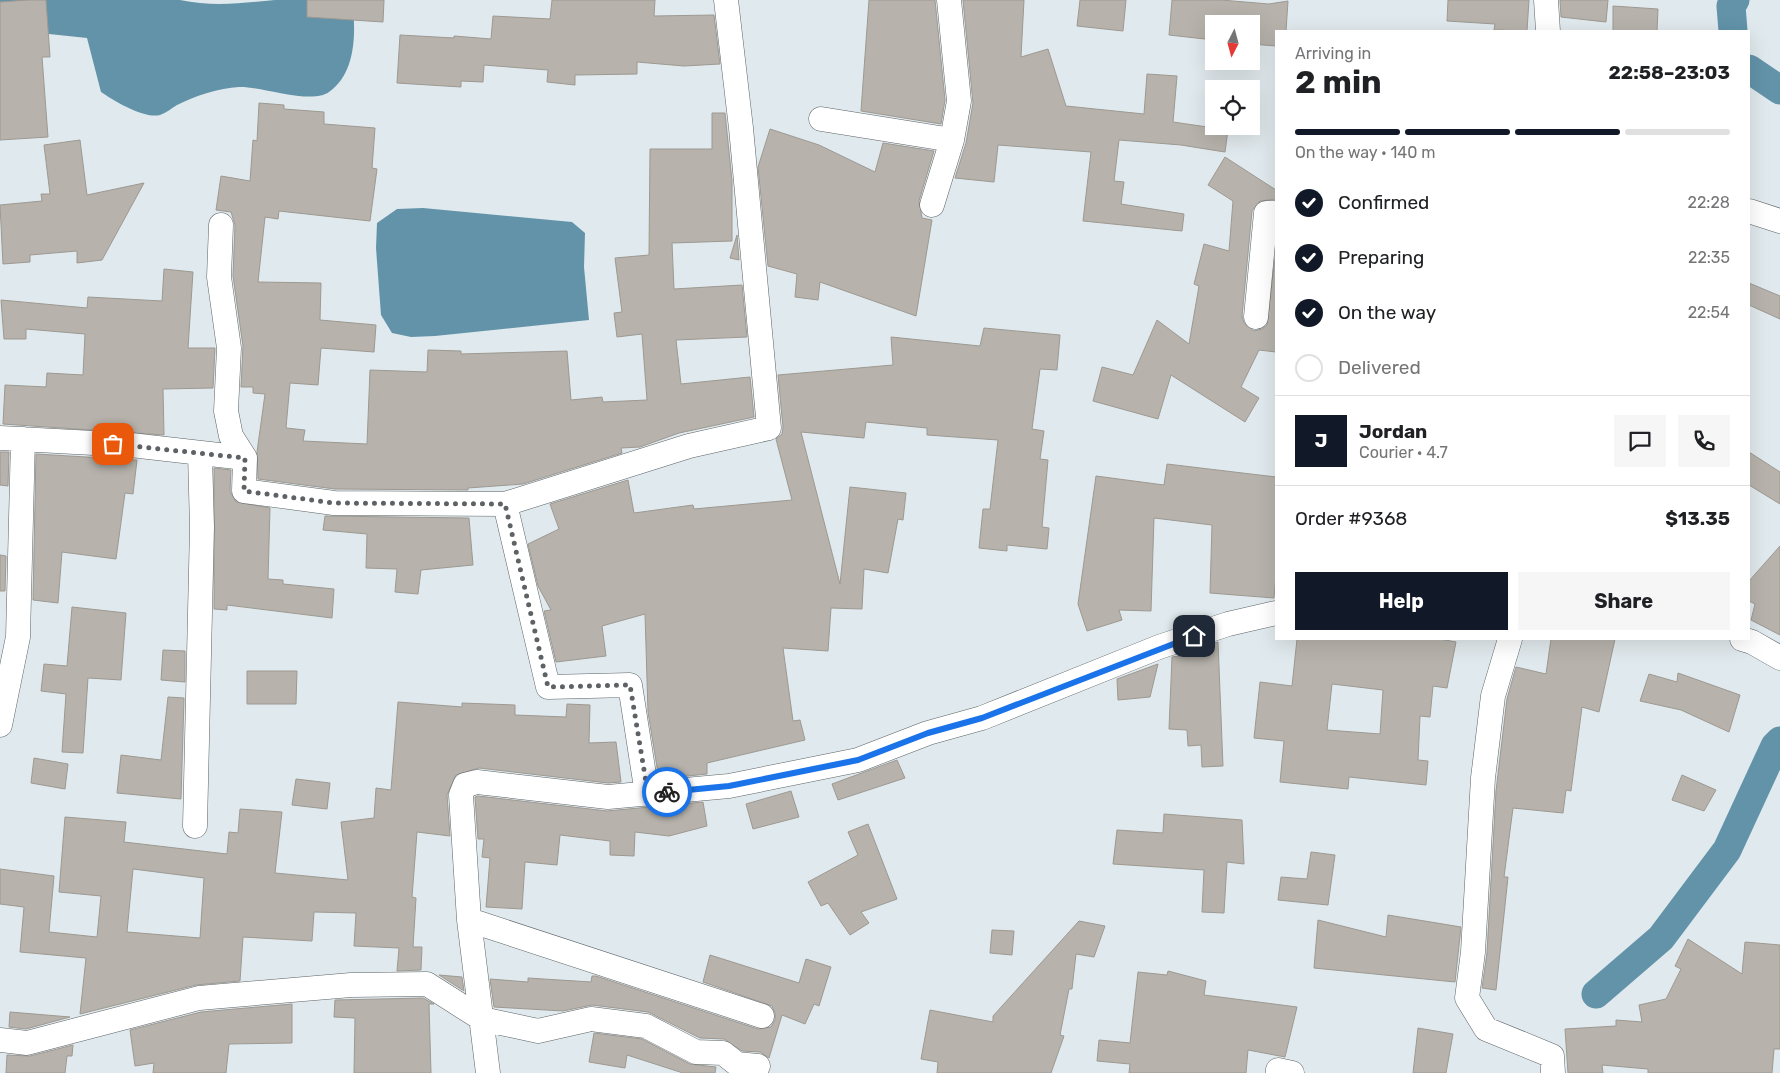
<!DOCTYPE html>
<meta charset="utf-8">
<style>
:root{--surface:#fff;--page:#f6f6f6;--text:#202124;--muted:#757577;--line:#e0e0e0;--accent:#111827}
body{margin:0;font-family:Rubik,sans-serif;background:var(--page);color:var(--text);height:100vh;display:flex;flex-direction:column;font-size:19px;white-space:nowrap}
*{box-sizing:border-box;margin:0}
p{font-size:16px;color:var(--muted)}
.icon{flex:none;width:28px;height:28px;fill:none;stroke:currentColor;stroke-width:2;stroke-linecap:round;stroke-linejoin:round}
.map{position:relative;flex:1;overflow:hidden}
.panel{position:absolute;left:1275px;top:30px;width:475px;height:610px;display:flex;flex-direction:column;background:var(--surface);border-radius:0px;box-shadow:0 5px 20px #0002}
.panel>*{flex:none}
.needle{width:32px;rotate:186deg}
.controls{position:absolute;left:1205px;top:15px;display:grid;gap:10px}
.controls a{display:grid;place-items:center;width:55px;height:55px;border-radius:0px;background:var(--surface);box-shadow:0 5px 20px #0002;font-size:25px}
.pin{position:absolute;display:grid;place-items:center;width:42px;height:42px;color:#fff;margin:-21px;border-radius:10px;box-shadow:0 2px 8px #0006}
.courier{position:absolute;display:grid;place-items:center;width:50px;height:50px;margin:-25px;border:4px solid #1a73e8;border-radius:50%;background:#fff;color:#222;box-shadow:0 1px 6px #0007}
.headline em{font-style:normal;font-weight:700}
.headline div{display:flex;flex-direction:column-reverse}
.headline{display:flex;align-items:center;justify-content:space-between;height:85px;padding:0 20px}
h1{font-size:32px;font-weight:700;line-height:38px}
.bar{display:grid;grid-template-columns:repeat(4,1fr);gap:8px 5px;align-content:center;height:60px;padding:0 20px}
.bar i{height:6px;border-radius:4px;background:var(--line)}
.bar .active{background:var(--accent)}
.bar p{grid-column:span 4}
.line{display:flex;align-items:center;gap:12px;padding:0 20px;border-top:1px solid var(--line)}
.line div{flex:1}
.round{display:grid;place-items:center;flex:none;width:52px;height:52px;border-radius:0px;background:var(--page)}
ol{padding:0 20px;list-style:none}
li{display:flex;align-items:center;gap:15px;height:55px}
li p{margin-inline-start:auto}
li .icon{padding:5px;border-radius:50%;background:var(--accent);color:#fff;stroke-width:4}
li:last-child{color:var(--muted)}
li i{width:28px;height:28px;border:2px solid var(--line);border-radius:50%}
.primary-button{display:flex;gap:10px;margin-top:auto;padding:10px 20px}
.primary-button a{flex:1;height:58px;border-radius:0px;background:var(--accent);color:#fff;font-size:20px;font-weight:700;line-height:58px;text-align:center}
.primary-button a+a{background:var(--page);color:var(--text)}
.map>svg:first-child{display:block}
.water{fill:#6293a9}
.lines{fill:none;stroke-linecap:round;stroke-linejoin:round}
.canal{stroke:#6293a9;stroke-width:29}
.building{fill:#b7b3ac;stroke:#9d9992;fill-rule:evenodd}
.street-casing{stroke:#5c6366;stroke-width:25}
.street{stroke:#fff;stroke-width:24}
.done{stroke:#5e6265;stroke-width:5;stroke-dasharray:0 9}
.route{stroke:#1a73e8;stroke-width:6}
</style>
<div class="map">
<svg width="1780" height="1073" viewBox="0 0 1780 1073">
<rect width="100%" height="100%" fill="#e0e9ed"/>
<path class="water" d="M0 0H180C213 7 243 3 275 0 300 0 327 0 352 0 356 30 357 72 329 92 311 105 262 86 239 87 219 88 195 96 177 105 172 108 166 113 160 115 144 119 114 101 101 92L87 38 11 30 0 27Z
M423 208 572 222 585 233 584 267 589 320 435 336 411 337 392 333 381 315 376 248 377 223 397 209Z"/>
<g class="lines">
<path class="canal" d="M1733 31 1731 6 1735 0
M1749 69 1780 90
M1596 994 1661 938 1727 850 1775 746 1780 741"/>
</g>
<path class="building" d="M28 0H46L50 57H42L48 137 0 140V2Z
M307 0H384L383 22 307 17Z
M552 0H655L654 16 714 15 720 64 684 66 637 62V74L575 75V85L547 82 548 70 484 65 483 82 461 81V87L397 83 400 35 454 38V36L491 39 493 16 550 19Z
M869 0H935L945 100 941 124 861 111Z
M963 0H1024L1021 57 1048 49 1066 106 1144 114 1147 74 1177 76 1173 122 1228 130 1225 152 1181 145 1119 140 1114 181 1124 182 1121 204 1184 214 1182 231 1083 221 1091 152 998 145 994 182 955 178 966 143 973 103Z
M1080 0H1126L1123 31 1077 26Z
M1172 0H1221L1269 4 1288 1 1286 31H1276V46L1251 44V24H1214V40L1169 35Z
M1448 0H1529L1527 31 1494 30 1495 24 1447 21Z
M1560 0H1608L1606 22 1561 17Z
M1613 6 1658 9 1657 31H1613Z
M259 103 284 105V109L324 112V124L375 128 372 168 377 169 370 221 279 211 278 219 265 217 258 282 321 283 320 320 376 325 374 352 321 348 318 385 290 383 286 428 305 430 303 441 367 444 370 370 427 372 428 350 461 351V354L567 351 571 400 602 397 603 402 647 400 642 334 617 337 614 313 622 312 615 258 649 255 650 149H712V113H725L732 181V241L672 243 674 289 742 285 747 337 676 340 681 384 750 377 754 417 679 433 640 447 621 448 622 453 523 484 468 488V490L335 489 258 479 257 452 265 394 253 393V387H241L243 346 233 276 235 225 231 212 216 210 221 176 250 181 253 140 257 141Z
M770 129 819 145 875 172 883 143 934 151 919 201 922 218 932 220 916 316 820 282 818 300 795 297 797 274 768 266 758 167Z
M80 140 87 195 144 183 102 260 77 263V251L30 255V262L3 264 0 205 42 201 41 194H50L44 145Z
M1225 157 1276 190V199L1260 201 1252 211 1242 316 1244 323 1254 331 1262 329 1267 325 1276 250V352L1259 350 1241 387 1259 398 1245 422 1171 375 1158 419 1093 401 1102 367 1133 375 1157 320 1189 344 1199 286 1194 284 1204 244 1229 251 1233 201 1208 185Z
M737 235 739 260 730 258Z
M164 269 193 272 188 348H215L213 388 163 389 164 435 3 424 5 385 46 387 47 373 83 375 85 334 26 329V339H4L1 300 87 308 88 297 162 301Z
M1749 283 1780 296V319L1749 305Z
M984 328 1060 335 1057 370 1040 369 1032 429 1044 431 1040 459 1048 460 1042 527 1049 528 1047 549 1007 545V551L979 548 983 509H990L998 440 927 435V428L866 422 864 438 801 432 840 584 850 487 906 493 903 520 898 519 888 573 864 569 862 609 831 608 828 651 783 648 793 721 800 720 805 740 707 763V774L659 779 648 712 645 614 602 626 606 656 556 662 544 611 551 610 538 586 528 544 559 529 550 504 628 480 634 513 693 505 694 509 792 500 776 439 782 434 783 427 778 375 893 365 891 337 980 346Z
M0 452H9L8 486 0 485Z
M1749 452 1780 472V504L1749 485Z
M36 454 137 460 133 494 125 493 116 559 62 552 58 603 33 600Z
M1167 464 1276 477V575L1274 598 1210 593 1212 525 1154 518 1151 611 1119 610 1122 620 1087 631 1078 604 1096 476 1164 485Z
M214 468 231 470 230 491 236 502 270 508 268 579 283 580V584L334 589 332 618 227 605V610L214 609Z
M325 516 469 518 473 565 421 570 418 594 395 592 397 569 366 568 367 534 323 530Z
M1780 546V635L1751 620 1755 604 1749 601V581Z
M0 555 6 556 5 591H0Z
M72 607 126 613 121 680 88 678 83 753 62 752 66 694 41 691 44 664 67 666Z
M1297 639H1440L1456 642 1447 688 1433 686 1430 717 1420 716 1418 760 1428 761 1426 785 1349 777 1348 789 1280 782 1284 741 1254 738 1260 682 1292 686ZM1332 684 1383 690 1380 734 1327 730Z
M1551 639H1615L1599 712 1582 707 1571 791 1566 790 1563 813 1513 808 1504 877H1508L1496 990 1482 988 1487 953 1496 791 1507 699 1516 667 1546 674Z
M1218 642 1223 766 1202 767 1201 745 1188 746 1187 730 1169 729 1172 657 1187 655V652Z
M163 650 185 651V682L161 680Z
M1158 664 1150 697 1118 700 1117 679Z
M247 671H297L296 704H247Z
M1678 673 1740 695 1729 732 1681 710 1640 701 1649 674 1677 682Z
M168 697 184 698 181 799 117 793 121 755 161 760Z
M398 702 462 707V703L515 705V715L566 717 567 704 590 705 589 743 616 742 621 782 608 783 479 768 456 775 447 795 450 836 417 832 412 897 416 898 413 947H422L421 970 397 971 399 948 354 946 356 913 314 912 312 941 243 937 240 981 196 985 80 1014 86 958 20 952 24 907 0 904V869L54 876 49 932 97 937 101 896 59 892 65 817 126 822 124 842 227 854 229 832 238 833 240 809 282 812 275 873 348 880 341 822 374 818 376 788 391 790ZM133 869 204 878 200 938 127 932Z
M34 758 68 764 65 789 31 783Z
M897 760 905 778 838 800 832 784Z
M1682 775 1716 790 1704 811 1672 800Z
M296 779 330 783 327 809 292 805Z
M791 791 799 817 753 829 746 804Z
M478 796 607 811 703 802 707 826 669 836 635 832 634 856 610 855V841L560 835 557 865 525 862 522 909 486 907 490 858 482 857 484 839H478L475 797Z
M1164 814 1242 820 1244 864 1227 862 1224 913 1202 912 1204 870 1113 864 1117 830 1163 833Z
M868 824 897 899 861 912 869 923 850 935 828 903 821 906 808 882 858 855 848 832Z
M1311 852 1335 855 1328 905 1278 900 1281 877 1307 879Z
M1388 915 1461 927 1455 982 1314 968 1318 920 1386 937Z
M1079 921 1105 926 1094 957 1076 954 1072 989H1069L1060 1035 1064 1036 1051 1073H937L938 1062 921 1059 930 1010 993 1022V1016Z
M992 930 1014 931 1012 955 990 953Z
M1688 939 1742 974 1745 942 1780 945V1049H1774L1772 1073H1648V1069L1602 1065 1603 1073H1568L1565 1029 1616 1026V1020L1642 1022 1639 1005 1666 999 1681 969 1675 966Z
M710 955 799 983 806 959 831 967 819 1006 814 1004 805 1024 782 1015 769 1058 760 1052 742 1051 724 1039 700 1038 648 1012 592 1005 563 1011 494 1007 490 979 528 982V978L591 982 592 976H596L758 1029 771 1027 775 1020V1013L772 1006 703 982Z
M1168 971 1206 981 1204 995 1297 1007 1285 1057 1248 1050 1246 1073H1129L1130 1064 1097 1061 1099 1040 1130 1043 1138 972 1167 975Z
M439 975 462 977 464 991Z
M423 998 434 1004H429L431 1073H354L355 1018 334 1017 335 1000Z
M292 1004V1043L229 1044 226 1073H153L154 1063 135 1066 130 1030 201 1012Z
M10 1012 70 1017 26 1029 9 1027Z
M1418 1028 1453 1034 1446 1073H1413Z
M594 1033 642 1039 690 1064 716 1067 715 1073H683L627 1055 625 1068 589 1062Z
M73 1045 72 1056H67L65 1073H6L7 1055 30 1056Z"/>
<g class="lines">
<defs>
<path id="street" d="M1546 0 1548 31
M821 119 952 140
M932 205 952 140 959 101 949 0
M1749 211 1780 221
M221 225 219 277 229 348 226 411 231 436 245 458
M1256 317 1266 213H1276
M0 438 131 445 245 458 244 491 334 503 505 504 548 687 630 685 647 794
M505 504 689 446 769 428 741 128 726 0
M1510 639 1493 696 1483 778 1473 952 1467 998 1486 1029 1552 1056 1553 1073
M1742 639 1752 642 1780 658
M0 725 18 637 23 439
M195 826 202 527 200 454
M469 920 762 1016
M0 1040 27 1043 199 998 351 985 427 984 482 1019 538 1031 591 1019 646 1026 696 1052 723 1053 737 1064 758 1066
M488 1073 469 920 461 795 465 785 477 782 608 797 729 786 858 760 928 733 982 718 1159 647 1228 624 1276 613
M1278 1073V1070L1292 1073"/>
</defs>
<use href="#street" class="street-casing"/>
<use href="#street" class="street"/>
</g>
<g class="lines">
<path class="done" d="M113 444 245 458 244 491 334 503 505 504 548 687 630 685 648 794 667 792"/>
<path class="route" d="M667 792 729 786 858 760 928 733 982 718 1194 636"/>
</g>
</svg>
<div class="controls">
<a><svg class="needle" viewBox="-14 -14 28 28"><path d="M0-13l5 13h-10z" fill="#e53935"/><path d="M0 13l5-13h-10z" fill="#757577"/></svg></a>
<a><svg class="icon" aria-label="locate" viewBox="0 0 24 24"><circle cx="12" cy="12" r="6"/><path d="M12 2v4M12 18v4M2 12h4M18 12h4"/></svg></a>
</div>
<div class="pin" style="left:113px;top:444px;background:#ea580c"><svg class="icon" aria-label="bag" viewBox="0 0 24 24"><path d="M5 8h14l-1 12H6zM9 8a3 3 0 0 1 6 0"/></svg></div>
<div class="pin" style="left:1194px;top:636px;background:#1f2937"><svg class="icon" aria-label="home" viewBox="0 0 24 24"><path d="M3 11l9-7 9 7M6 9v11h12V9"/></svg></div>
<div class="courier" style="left:667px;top:792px"><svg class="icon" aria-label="bike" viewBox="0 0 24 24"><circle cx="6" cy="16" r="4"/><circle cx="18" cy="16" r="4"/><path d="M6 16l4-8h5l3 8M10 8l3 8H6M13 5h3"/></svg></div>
<section class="panel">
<div class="headline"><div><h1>2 min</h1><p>Arriving in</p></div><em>22:58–23:03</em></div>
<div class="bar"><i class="active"></i><i class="active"></i><i class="active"></i><i></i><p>On the way · 140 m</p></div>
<ol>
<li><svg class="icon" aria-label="check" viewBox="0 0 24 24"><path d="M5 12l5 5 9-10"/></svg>Confirmed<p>22:28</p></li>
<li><svg class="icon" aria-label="check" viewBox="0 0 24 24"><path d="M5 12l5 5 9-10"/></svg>Preparing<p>22:35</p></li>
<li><svg class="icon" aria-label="check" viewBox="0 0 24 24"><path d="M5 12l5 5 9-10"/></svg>On the way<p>22:54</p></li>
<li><i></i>Delivered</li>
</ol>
<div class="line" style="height:90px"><b class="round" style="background:var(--accent);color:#fff">J</b><div><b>Jordan</b><p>Courier · 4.7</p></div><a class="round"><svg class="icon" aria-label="chat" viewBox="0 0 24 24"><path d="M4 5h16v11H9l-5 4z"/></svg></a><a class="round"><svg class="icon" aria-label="phone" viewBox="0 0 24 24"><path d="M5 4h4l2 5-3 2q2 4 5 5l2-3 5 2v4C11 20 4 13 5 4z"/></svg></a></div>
<div class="line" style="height:65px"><div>Order #9368</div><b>$13.35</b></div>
<div class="primary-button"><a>Help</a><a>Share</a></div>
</section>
</div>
